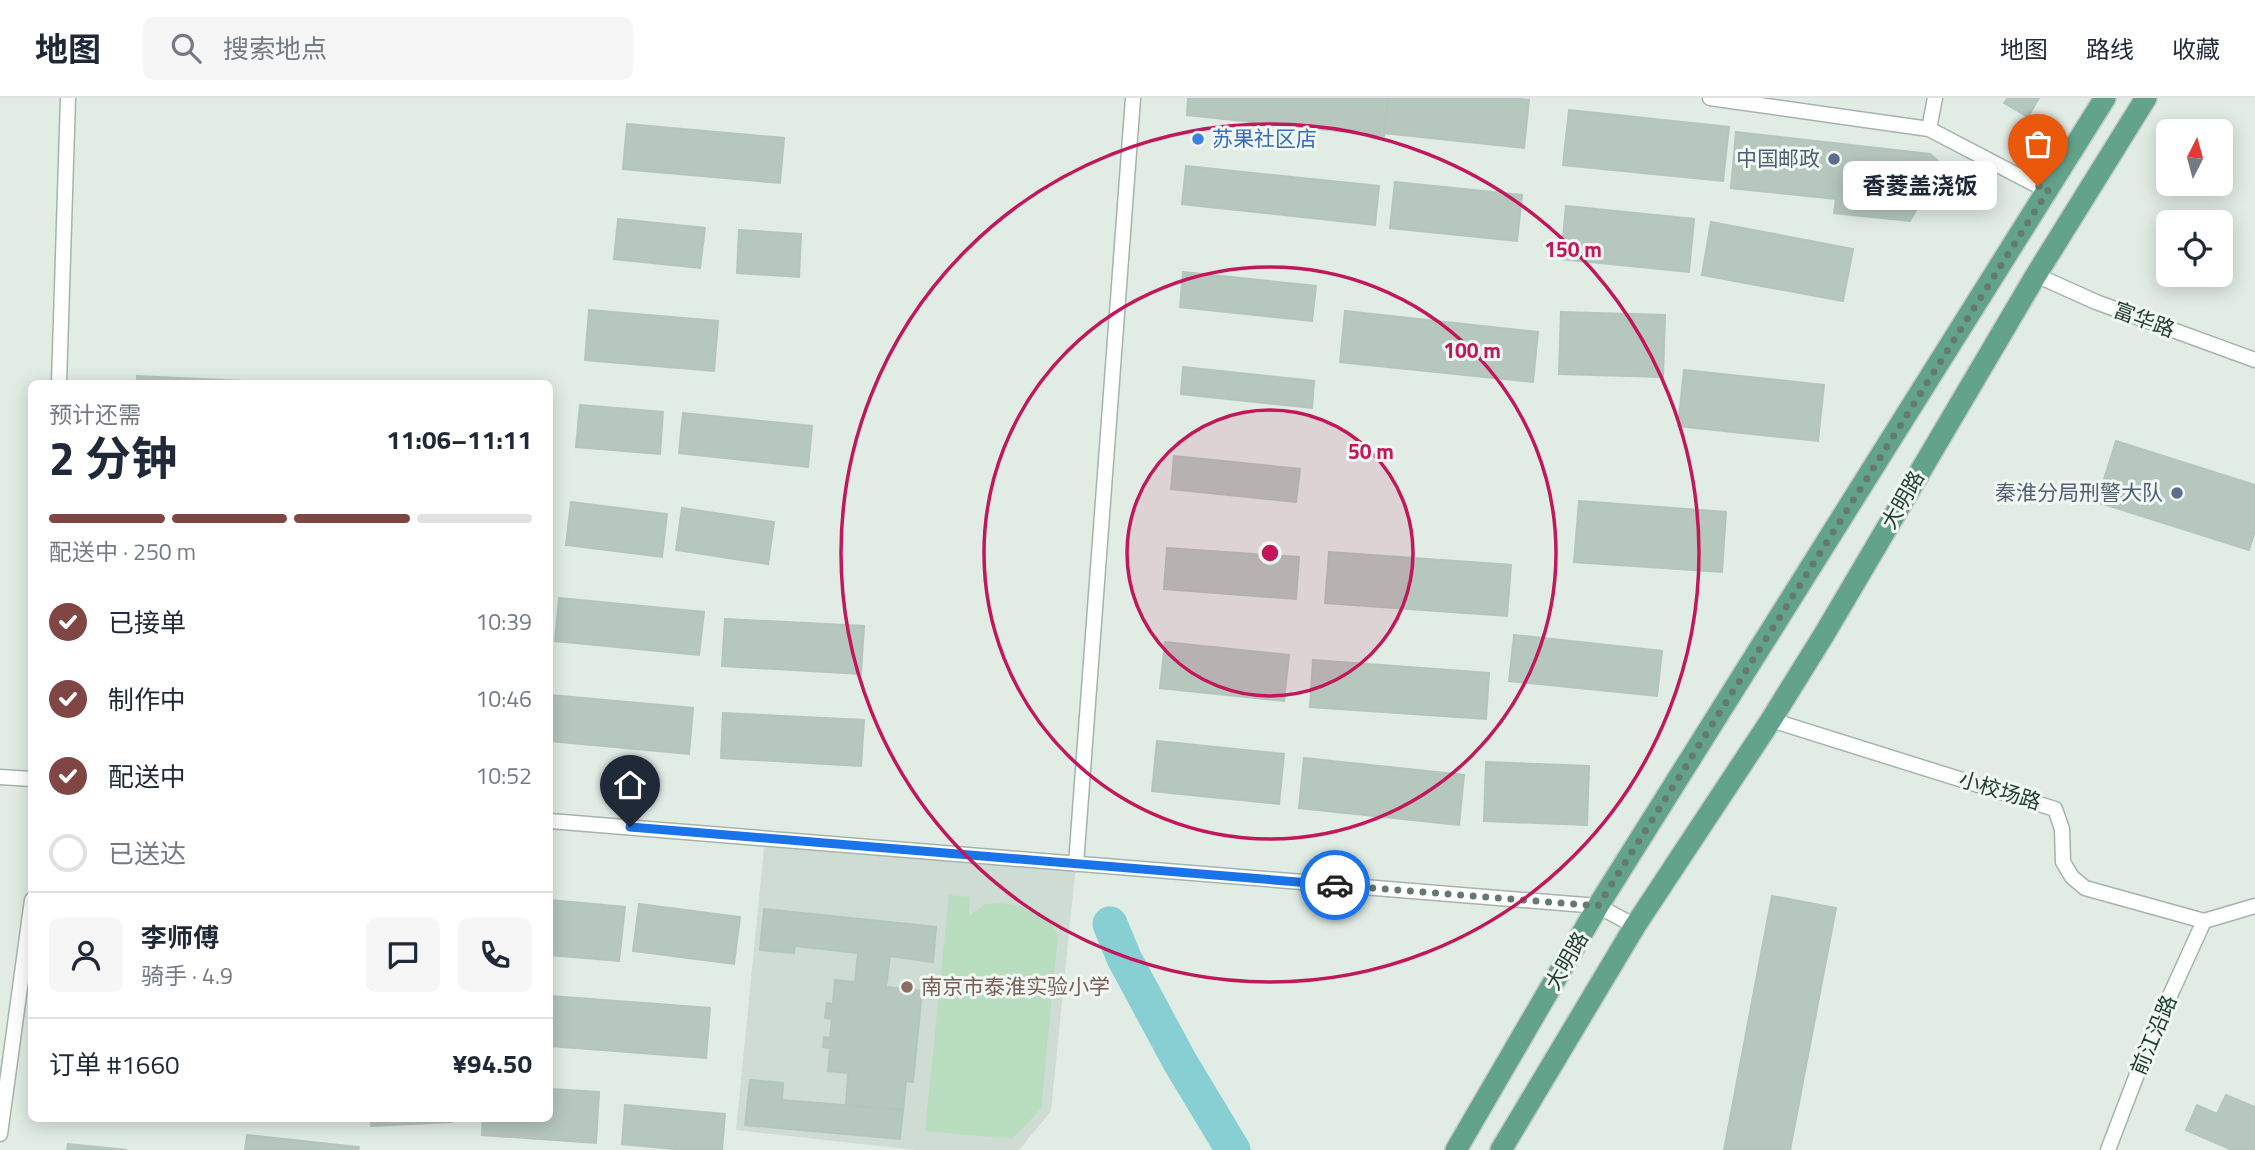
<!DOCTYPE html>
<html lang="zh">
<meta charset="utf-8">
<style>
:root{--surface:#fff;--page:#f6f6f7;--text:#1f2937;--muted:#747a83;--line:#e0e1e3;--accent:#7f4644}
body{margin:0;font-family:"Titillium Web","Noto Sans SC",sans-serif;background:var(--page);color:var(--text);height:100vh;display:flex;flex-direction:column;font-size:26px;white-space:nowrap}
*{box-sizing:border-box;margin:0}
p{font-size:23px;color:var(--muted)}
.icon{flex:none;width:38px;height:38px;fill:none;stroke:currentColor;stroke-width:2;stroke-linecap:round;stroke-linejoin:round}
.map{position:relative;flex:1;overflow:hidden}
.details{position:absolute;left:28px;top:282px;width:525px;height:742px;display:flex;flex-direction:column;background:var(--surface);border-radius:10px;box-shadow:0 4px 18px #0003}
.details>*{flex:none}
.needle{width:46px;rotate:6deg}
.tools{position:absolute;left:2156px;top:21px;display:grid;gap:14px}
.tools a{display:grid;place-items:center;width:77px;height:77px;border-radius:10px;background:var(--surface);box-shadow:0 4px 18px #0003;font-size:35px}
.pin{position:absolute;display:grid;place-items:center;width:60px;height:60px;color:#fff;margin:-72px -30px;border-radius:50% 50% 50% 0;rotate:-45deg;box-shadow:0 0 7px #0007}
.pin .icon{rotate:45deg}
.courier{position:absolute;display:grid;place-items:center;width:70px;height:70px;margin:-35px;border:5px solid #1a73e8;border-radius:50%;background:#fff;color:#222;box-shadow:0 2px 9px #0007}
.bubble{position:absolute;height:49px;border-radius:10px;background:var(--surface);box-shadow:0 4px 18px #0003;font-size:23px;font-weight:700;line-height:49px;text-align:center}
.headline em{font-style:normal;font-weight:700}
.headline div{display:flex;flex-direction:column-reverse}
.headline{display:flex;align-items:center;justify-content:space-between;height:119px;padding:0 21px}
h1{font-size:46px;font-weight:700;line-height:52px}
.bar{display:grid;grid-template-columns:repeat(4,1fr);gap:10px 7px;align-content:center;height:84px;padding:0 21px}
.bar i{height:9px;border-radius:5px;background:var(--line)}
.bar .current{background:var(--accent)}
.bar p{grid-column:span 4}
.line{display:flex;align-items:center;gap:18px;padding:0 21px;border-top:2px solid var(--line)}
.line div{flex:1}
.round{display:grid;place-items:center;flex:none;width:74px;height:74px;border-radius:10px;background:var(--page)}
ol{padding:0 21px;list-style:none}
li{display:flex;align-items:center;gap:21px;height:77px}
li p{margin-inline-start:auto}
li .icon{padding:7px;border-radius:50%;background:var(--accent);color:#fff;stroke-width:4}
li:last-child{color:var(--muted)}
li i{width:38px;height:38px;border:4px solid var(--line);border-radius:50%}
header{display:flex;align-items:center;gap:42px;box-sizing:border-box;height:98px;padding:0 35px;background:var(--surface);border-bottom:2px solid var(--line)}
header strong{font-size:33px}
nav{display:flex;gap:38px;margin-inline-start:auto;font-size:24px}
.search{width:490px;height:63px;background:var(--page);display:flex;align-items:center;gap:18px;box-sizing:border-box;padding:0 24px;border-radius:10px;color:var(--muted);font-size:26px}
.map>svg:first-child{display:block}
.built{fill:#cfdcd4}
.green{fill:#b9debf}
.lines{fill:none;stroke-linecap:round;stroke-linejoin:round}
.river{stroke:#87cfd3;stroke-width:35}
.building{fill:#b6c7be;stroke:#b3c5bc;stroke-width:2}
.minor-casing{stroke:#a4b4ac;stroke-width:17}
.primary-casing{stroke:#c1c9c6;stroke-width:24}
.minor{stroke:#fff;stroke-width:14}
.primary{stroke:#64a38b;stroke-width:21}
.done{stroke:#647a71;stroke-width:7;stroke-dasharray:0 12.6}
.route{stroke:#1a73e8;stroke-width:9}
.ring{fill:none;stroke:#c2185b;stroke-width:3.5}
.shop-dot{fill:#3f7fe0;stroke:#f1f8f4;stroke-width:2.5}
.service-dot{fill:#5c6f8a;stroke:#f1f8f4;stroke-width:2.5}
.education-dot{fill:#8d6e63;stroke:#f1f8f4;stroke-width:2.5}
.labels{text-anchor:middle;stroke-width:6;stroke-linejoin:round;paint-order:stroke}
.shop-label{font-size:21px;fill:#366cbe;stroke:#f1f8f4;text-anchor:start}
.service-label{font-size:21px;fill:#4e5e75;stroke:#f1f8f4;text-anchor:end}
.street-label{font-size:21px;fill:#213d32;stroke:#f1f8f4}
.education-label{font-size:21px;fill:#785e54;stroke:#f1f8f4;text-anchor:start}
.centre{fill:#c2185b;stroke:#f1f8f4;stroke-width:3.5}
.ring-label{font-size:21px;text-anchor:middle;font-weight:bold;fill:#c2185b;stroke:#f1f8f4;stroke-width:6;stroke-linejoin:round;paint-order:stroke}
</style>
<header>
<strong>地图</strong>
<div class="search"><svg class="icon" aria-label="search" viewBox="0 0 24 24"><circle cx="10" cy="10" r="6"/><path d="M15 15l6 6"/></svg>搜索地点</div>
<nav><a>地图</a><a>路线</a><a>收藏</a></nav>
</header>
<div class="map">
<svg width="2255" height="1052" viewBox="0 0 2255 1052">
<rect width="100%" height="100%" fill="#e1ece5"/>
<path class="built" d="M765 740 1076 766 1051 1013 1019 1052H915L736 1032Z"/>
<path class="green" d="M949 797 970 799 969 818 985 806 998 805 1025 808 1048 822 1058 838 1041 1011 1012 1041 925 1033Z"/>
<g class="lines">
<path class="river" d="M1110 826 1124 860 1180 964 1233 1052"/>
</g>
<path class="building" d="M1188 0H1388L1384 38 1187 17Z
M1388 0H1509L1529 2 1524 50 1384 35Z
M2008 0H2039L2028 19 2004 5Z
M1569 12 1729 29 1723 83 1563 67Z
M627 26 784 40 780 85 623 71Z
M1736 34 1930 56 1938 63 1937 74 1910 123 1834 115 1836 101 1731 90Z
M1186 68 1379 88 1375 127 1182 106Z
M1395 84 1522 97 1517 143 1390 130Z
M1566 108 1694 121 1689 174 1561 161Z
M618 121 705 130 700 170 614 161Z
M1711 124 1853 151 1843 203 1702 177Z
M739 132 801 136 799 179 737 175Z
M1183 174 1316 188 1312 223 1180 209Z
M589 212 718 223 714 273 585 262Z
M1345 213 1538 234 1533 284 1340 264Z
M1561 214 1665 217 1663 279 1559 276Z
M1183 269 1314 283 1312 310 1181 296Z
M1684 272 1824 287 1818 343 1678 328Z
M137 278 269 284 137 285Z
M580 307 663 314 660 356 576 349Z
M683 315 812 328 808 369 679 355Z
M2116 343 2255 387V433L2249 452 2097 404Z
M1174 358 1300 371 1296 404 1171 391Z
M1579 403 1726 414 1722 474 1574 464Z
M571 404 667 416 662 459 566 447Z
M682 410 774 424 768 466 676 452Z
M1167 450 1299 459 1296 501 1164 491Z
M1329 454 1511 467 1507 518 1325 505Z
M559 500 704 514 699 557 555 543Z
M725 521 864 528 861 576 722 568Z
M1514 537 1662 553 1657 598 1509 583Z
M1165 544 1289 557 1284 603 1160 590Z
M1313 562 1489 575 1486 621 1310 609Z
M550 597 693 610 689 656 550 643Z
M723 615 864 622 861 668 721 660Z
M1157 643 1284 656 1279 706 1152 693Z
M1304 660 1464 677 1459 727 1299 710Z
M1486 664 1589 668 1587 727 1484 723Z
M1772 798 1836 810 1790 1052H1724Z
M550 802 625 809 619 863 550 857Z
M639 806 740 819 734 866 633 853Z
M764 811 936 829 933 864 890 858 886 889 922 893 913 984 906 983 903 1012 846 1007 848 975 828 973 830 950 823 949 824 939 830 940 832 921 825 920 827 905 833 906 835 882 855 884 858 855 795 848 794 855 760 852Z
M550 898 710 910 706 960 550 948Z
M750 982 783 985 782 1002 903 1012 900 1041 745 1027Z
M550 991 599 994 596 1045 482 1037 483 1020H550Z
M2226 997 2255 1009V1052H2232L2186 1032 2197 1007 2217 1016Z
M625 1007 725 1016 722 1052H685L622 1046Z
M334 1020H365L364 1023Z
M371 1020H452V1024L371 1028Z
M247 1037 359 1049 358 1052H245Z
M68 1046 127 1052H67Z"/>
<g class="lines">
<defs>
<path id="minor" d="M1710 0 1929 31 2038 88 2049 91
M1929 31 1935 0
M2036 177 2096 204 2255 262
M59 285 68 0
M1771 622 2055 711 2062 731 2063 764 2072 779 2085 790 2204 823 2255 808
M0 679 32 681
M550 723 1598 808 1635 828
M1076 766 1133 0
M0 1036 32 802
M2108 1052 2152 937 2204 823"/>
<path id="primary" d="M1456 1052 1598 808 2105 0
M1501 1052 1635 828 1771 622 1825 535 2036 177 2146 0"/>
</defs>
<use href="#minor" class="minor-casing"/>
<use href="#primary" class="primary-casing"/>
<use href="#minor" class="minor"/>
<use href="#primary" class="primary"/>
</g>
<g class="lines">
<path class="done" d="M1335 787 1598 808 2049 91 2038 88"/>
<path class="route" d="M630 729 1335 787"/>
</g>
<circle cx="1270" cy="455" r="143" fill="#c2185b" fill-opacity=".12"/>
<g class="ring">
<circle cx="1270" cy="455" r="143"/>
<circle cx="1270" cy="455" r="286"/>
<circle cx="1270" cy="455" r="429"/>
</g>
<circle class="shop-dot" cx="1198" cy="41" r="7"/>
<g class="service-dot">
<circle cx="1834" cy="61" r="7"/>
<circle cx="2177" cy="395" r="7"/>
</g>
<circle class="education-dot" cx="907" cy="889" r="7"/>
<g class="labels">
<g class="shop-label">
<text x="1212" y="48">苏果社区店</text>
</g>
<g class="service-label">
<text x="1820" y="68">中国邮政</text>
<text x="2163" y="402">秦淮分局刑警大队</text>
</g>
<g class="street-label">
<text transform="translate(2144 222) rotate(20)" y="7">富华路</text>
<text transform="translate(1903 402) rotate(-60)" y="7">大明路</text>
<text transform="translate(2000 693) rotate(17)" y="7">小校场路</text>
<text transform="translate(1567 863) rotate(-60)" y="7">大明路</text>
<text transform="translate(2154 937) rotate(-67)" y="7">前江沿路</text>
</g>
<g class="education-label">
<text x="921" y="896">南京市泰淮实验小学</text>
</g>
</g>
<circle cx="1270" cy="455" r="10" class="centre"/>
<g class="ring-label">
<text x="1573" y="159">150 m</text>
<text x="1472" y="260">100 m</text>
<text x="1371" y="361">50 m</text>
</g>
</svg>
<div class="tools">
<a><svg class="needle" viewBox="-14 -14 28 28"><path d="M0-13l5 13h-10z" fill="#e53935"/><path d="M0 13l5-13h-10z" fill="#747a83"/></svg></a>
<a><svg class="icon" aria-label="locate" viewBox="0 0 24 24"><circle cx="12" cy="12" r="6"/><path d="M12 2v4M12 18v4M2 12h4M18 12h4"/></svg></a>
</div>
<div class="pin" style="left:2038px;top:88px;background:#ea580c"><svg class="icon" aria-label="bag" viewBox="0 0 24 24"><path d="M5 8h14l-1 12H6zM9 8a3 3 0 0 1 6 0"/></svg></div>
<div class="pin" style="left:630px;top:729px;background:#1f2937"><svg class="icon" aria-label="home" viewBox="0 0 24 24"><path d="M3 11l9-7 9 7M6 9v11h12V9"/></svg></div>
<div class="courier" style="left:1335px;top:787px"><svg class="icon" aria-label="car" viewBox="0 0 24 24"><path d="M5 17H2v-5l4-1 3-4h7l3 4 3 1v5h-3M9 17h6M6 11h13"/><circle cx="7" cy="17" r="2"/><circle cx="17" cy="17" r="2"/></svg></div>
<div class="bubble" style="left:1843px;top:63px;width:154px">香菱盖浇饭</div>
<section class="details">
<div class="headline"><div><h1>2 分钟</h1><p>预计还需</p></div><em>11:06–11:11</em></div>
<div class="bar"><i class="current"></i><i class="current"></i><i class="current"></i><i></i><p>配送中 · 250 m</p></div>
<ol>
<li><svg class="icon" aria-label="check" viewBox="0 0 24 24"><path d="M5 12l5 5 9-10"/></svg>已接单<p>10:39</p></li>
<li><svg class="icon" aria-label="check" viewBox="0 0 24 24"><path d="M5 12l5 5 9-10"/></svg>制作中<p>10:46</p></li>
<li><svg class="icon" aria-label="check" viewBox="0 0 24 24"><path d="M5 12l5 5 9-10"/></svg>配送中<p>10:52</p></li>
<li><i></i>已送达</li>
</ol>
<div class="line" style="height:126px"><a class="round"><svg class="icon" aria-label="person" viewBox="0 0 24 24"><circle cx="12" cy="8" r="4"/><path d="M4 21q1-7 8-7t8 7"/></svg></a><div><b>李师傅</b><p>骑手 · 4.9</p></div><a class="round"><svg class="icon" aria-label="chat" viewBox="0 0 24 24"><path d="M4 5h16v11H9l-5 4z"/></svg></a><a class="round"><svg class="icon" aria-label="phone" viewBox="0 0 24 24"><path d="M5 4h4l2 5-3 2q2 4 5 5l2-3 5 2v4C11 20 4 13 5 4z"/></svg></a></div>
<div class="line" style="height:91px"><div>订单 #1660</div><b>¥94.50</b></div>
</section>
</div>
